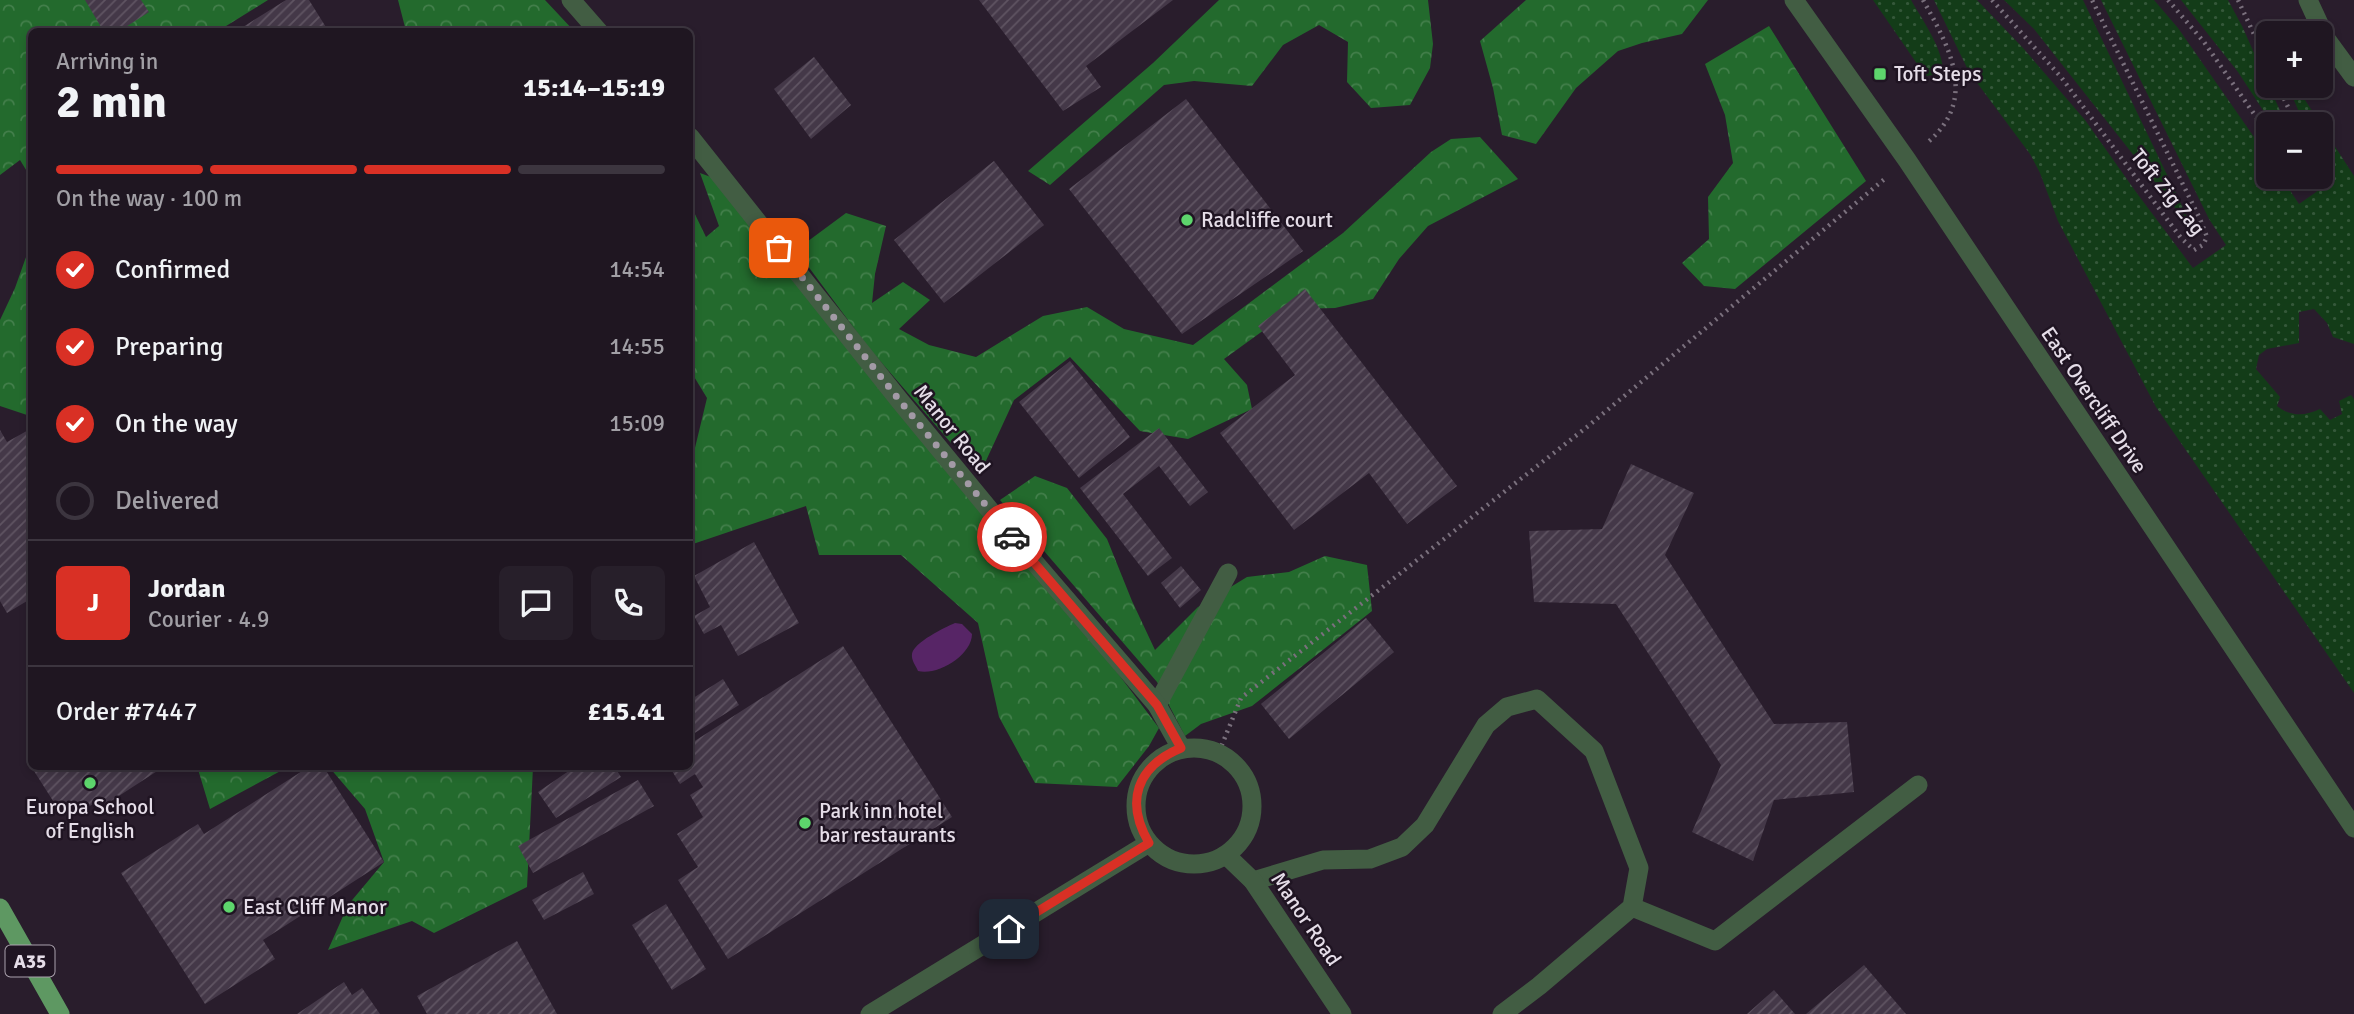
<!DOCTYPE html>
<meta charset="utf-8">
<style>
:root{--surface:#1f1621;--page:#271f2a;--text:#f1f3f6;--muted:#a19fa5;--line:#3c353f;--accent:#d93025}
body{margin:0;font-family:Signika,sans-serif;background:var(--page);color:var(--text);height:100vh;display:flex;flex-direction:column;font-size:26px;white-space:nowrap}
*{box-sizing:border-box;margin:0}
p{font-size:23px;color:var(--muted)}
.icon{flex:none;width:38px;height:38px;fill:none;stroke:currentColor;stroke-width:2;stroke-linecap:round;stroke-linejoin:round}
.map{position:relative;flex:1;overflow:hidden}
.details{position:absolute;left:28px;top:28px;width:665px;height:742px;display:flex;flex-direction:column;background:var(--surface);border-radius:10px;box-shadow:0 4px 10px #0003,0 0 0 2px var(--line)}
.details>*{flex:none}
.buttons{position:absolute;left:2256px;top:21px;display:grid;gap:14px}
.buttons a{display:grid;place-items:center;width:77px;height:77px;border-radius:10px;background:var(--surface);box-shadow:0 4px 10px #0003,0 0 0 2px var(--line);font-size:35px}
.pin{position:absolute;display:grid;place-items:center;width:60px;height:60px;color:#fff;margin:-30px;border-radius:14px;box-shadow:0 4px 10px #0006}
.courier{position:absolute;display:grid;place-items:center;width:70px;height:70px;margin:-35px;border:5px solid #d93025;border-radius:50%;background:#fff;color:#222;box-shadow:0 2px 9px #0007}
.headline em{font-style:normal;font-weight:700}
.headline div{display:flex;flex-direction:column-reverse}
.headline{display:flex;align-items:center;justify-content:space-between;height:119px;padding:0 28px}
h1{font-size:46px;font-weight:700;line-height:52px}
.bar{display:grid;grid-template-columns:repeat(4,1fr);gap:10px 7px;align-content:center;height:84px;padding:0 28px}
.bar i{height:9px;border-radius:5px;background:var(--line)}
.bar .active{background:var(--accent)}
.bar p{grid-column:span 4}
.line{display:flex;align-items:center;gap:18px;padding:0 28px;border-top:2px solid var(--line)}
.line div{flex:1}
.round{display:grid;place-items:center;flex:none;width:74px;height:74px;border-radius:10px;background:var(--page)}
ol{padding:0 28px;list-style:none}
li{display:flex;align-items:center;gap:21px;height:77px}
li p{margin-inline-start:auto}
li .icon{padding:7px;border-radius:50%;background:var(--accent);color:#fff;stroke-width:4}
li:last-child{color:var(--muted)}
li i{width:38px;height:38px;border:4px solid var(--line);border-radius:50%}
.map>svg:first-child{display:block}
.grass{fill:url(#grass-dots)}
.forest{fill:url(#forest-crowns)}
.water{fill:#572566}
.building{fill:url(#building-hatch)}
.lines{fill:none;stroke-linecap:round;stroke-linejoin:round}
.path{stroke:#7a707d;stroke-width:4.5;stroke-dasharray:2 5;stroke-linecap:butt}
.service{stroke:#425d43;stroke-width:19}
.minor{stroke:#425d43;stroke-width:19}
.primary{stroke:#5e9862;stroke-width:19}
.done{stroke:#a39aa6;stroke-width:7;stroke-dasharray:0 12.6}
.route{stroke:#d93025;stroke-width:9}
.poi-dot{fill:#5dd56c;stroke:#1f1422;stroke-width:2.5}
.labels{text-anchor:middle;stroke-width:5;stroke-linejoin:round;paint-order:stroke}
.shield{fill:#1f1422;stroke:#aaa1ad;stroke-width:2}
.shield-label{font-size:19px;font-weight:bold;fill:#e5dde8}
.poi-label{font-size:21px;fill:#e5dde8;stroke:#1f1422;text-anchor:start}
.street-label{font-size:21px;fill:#e5dde8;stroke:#1f1422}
</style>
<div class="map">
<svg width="2354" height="1014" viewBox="0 0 2354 1014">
<defs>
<pattern id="grass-dots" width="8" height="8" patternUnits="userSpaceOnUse" patternTransform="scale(1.75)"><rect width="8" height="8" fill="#133c18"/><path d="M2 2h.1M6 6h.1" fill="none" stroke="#35583a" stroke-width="1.8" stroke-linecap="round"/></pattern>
<pattern id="forest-crowns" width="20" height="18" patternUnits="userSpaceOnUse" patternTransform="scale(1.75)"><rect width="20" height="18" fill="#236a2d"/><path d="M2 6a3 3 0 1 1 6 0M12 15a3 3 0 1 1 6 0" fill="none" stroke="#437f4b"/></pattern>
<pattern id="building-hatch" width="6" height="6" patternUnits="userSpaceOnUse" patternTransform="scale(1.75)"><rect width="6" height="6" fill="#443848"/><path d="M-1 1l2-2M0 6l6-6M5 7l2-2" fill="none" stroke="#5f5462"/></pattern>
</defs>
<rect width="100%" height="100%" fill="#291d2c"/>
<path class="grass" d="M1873 0H1911C1923 21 1940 44 1943 68L1938 74 1927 76 1922 71Z
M1934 0H1977L2023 48 2085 120 2136 192 2193 268 2226 245 2209 219 2101 0H2154L2178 28 2268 157V177H2281L2299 204 2329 183 2321 163 2320 124H2304L2288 86H2296L2354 176V344L2333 337 2327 323 2314 309 2299 312V343L2267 349 2259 355 2256 369 2280 397 2277 406C2291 417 2305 416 2320 409L2330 420 2342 414 2339 401 2351 395 2354 399V693L2156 407 2058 221 2040 173 2030 154 1969 72Z
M2004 0H2083L2195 233 2034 29Z
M2181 0H2228L2242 26 2286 124H2272L2238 72Z"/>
<path class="forest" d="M0 0H268L218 31 32 32 31 178 20 160 0 175Z
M398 0H545L574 31H406Z
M1219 0H1428L1433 44 1430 68 1410 105 1371 108 1347 82 1348 42 1319 25 1283 45 1252 86 1194 81 1164 85 1050 185 1028 171 1153 63Z
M1526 0H1708L1682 34 1642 43 1618 51 1576 88 1536 144 1502 135 1493 88 1480 41Z
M1769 26 1866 181 1735 289 1704 286 1682 263 1709 239 1708 197 1733 163 1725 115 1705 64Z
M1480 137 1518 179 1428 226 1399 259 1373 299 1335 308 1293 309 1224 359 1247 385 1252 409 1188 439 1140 431 1070 357 1014 400 984 465 951 443 868 347 796 250 846 213 886 226 875 274 872 303 903 282 930 300 899 329 929 345 976 357 1043 316 1087 307 1124 329 1193 345 1343 233 1431 152 1451 139Z
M700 173 719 180 1110 663 1159 728 1149 746 1117 787 1035 783 999 717 978 623 901 555H819L806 506 690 545V455L694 452 707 398 690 370V204L706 237 719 226Z
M31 243 32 414 27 415 0 406V320L15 288Z
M1035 476 1067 488 1107 539 1132 601 1155 650 1198 607 1247 577 1289 572 1325 556 1367 565 1372 611 1252 706 1201 724 1185 736 1157 682 1000 500Z
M197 766H288V767L210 809Z
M329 767H533L527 887 434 933 412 921 328 950 348 905 384 862 365 809Z"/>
<path class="water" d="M955 623 962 624 972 634C972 655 938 676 918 671 916 666 911 660 912 654 913 643 945 627 955 623Z"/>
<path class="building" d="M85 0H141L149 12 118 32H104Z
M286 0H309L329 32H235Z
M979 0H1173L1086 66 1101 87 1063 111Z
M814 57 851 105 811 139 774 89Z
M1186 99 1303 251 1182 334 1069 189Z
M994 161 1044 225 944 303 894 240Z
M1305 289 1457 486 1407 524 1369 473 1294 530 1220 433 1295 375 1258 326Z
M1070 361 1130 437 1079 478 1019 402Z
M32 428V598L7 613 0 601V430L7 442Z
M1159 428 1208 492 1190 506 1159 466 1123 494 1172 558 1148 576 1080 488Z
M1631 464 1694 493 1665 555 1774 724 1847 722 1854 792 1774 800 1753 861 1692 832 1721 765 1616 604 1534 602 1529 531 1602 529Z
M754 542 799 623 738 656 721 625 704 634 694 616 710 607 694 576Z
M1181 566 1201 590 1180 608 1161 583Z
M1366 618 1394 652 1289 739 1261 704Z
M843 646 952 817 728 959 678 880 698 867 677 834 703 817 690 795 703 787 695 774 680 784 669 766H690V744Z
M723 679 739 705 690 736V700Z
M32 758V766H165L105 805 101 799 69 819 59 802 55 804 27 760Z
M310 766H323L384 862 263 940 275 959 205 1004 121 873 198 824 204 834Z
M576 766H614L621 777 556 818 538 792Z
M638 780 654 806 533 873 518 846Z
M583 872 594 894 544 920 532 900Z
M666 904 706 969 672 990 632 925Z
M517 941 557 1014H427L417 996Z
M1864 965 1906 1014H1806Z
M344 982 352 995 362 988 380 1014H297Z
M1774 990 1795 1014H1747Z"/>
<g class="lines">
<path class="path" d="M1923 0C1950 48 1978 99 1928 142
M1992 0 2061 77 2181 238 2194 250 2203 245 2207 237 2200 219 2092 0
M2168 0 2204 42 2268 134
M2238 0 2268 64
M2278 86 2296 124
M2296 177 2303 186 2313 187 2318 177
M1219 752 1241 698 1587 427 1887 177"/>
<path class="service" d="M2308 0 2326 39 2354 77
M1157 705 1228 573
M1253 881 1323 860 1370 859 1402 847 1425 825 1486 725 1507 707 1537 699 1594 751 1639 868 1632 907 1539 986 1502 1014
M1632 907 1715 941 1918 785"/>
<path class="minor" d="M571 0 599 32
M1794 0 1907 160 2354 828
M690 137 900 401 993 514 1157 705 1181 748
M1136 806a58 58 0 1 1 116 0a58 58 0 1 1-116 0Z
M1226 855 1253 881 1342 1014
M870 1014 1149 843"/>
<path class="primary" d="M0 908 60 1014"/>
</g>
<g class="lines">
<path class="done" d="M779 248 900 401 1012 537"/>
<path class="route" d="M1009 929 1149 843C1125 802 1136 767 1181 748L1157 705 1012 537"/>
</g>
<g class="poi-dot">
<rect x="1873" y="67" width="14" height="14" rx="3.5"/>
<circle cx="1187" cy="220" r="7"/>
<circle cx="90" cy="783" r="7"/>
<circle cx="805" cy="823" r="7"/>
<circle cx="229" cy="907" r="7"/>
</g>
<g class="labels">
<rect class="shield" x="5.5" y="945.5" width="49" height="31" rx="5"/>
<g class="shield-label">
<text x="30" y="968">A35</text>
</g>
<g class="poi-label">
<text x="1894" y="81">Toft Steps</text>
<text x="1201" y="227">Radcliffe court</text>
<text x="90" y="814" text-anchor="middle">Europa School<tspan x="90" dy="24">of English</tspan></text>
<text x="819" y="818">Park inn hotel<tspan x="819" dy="24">bar restaurants</tspan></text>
<text x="243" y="914">East Cliff Manor</text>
</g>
<g class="street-label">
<text transform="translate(2168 192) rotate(51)" y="7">Toft Zig Zag</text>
<text transform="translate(2094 400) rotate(56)" y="7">East Overcliff Drive</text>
<text transform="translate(952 429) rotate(51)" y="7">Manor Road</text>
<text transform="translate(1306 919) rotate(56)" y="7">Manor Road</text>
</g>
</g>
</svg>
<div class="buttons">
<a>+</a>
<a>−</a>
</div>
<div class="pin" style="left:779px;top:248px;background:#ea580c"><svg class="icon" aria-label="bag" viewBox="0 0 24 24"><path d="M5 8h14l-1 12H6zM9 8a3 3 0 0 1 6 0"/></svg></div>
<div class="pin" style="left:1009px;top:929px;background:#1f2937"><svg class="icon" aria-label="home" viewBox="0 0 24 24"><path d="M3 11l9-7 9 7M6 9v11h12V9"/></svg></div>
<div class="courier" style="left:1012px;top:537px"><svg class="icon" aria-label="car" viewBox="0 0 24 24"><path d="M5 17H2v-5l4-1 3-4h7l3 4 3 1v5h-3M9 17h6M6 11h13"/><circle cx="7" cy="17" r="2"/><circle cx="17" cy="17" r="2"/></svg></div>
<section class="details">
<div class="headline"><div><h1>2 min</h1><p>Arriving in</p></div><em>15:14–15:19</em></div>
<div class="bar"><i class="active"></i><i class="active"></i><i class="active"></i><i></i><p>On the way · 100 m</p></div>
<ol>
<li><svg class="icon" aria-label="check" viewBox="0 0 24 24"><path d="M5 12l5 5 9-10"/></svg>Confirmed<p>14:54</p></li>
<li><svg class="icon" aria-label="check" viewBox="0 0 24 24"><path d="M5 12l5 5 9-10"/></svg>Preparing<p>14:55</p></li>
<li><svg class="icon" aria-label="check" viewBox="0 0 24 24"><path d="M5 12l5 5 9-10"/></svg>On the way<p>15:09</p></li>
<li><i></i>Delivered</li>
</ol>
<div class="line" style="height:126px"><b class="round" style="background:var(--accent);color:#fff">J</b><div><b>Jordan</b><p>Courier · 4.9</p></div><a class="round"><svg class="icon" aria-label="chat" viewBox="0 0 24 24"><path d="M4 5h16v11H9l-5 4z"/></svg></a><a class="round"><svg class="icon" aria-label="phone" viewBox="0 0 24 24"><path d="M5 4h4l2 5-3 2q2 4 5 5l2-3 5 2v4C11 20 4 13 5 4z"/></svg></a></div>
<div class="line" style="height:91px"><div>Order #7447</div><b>£15.41</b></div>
</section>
</div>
